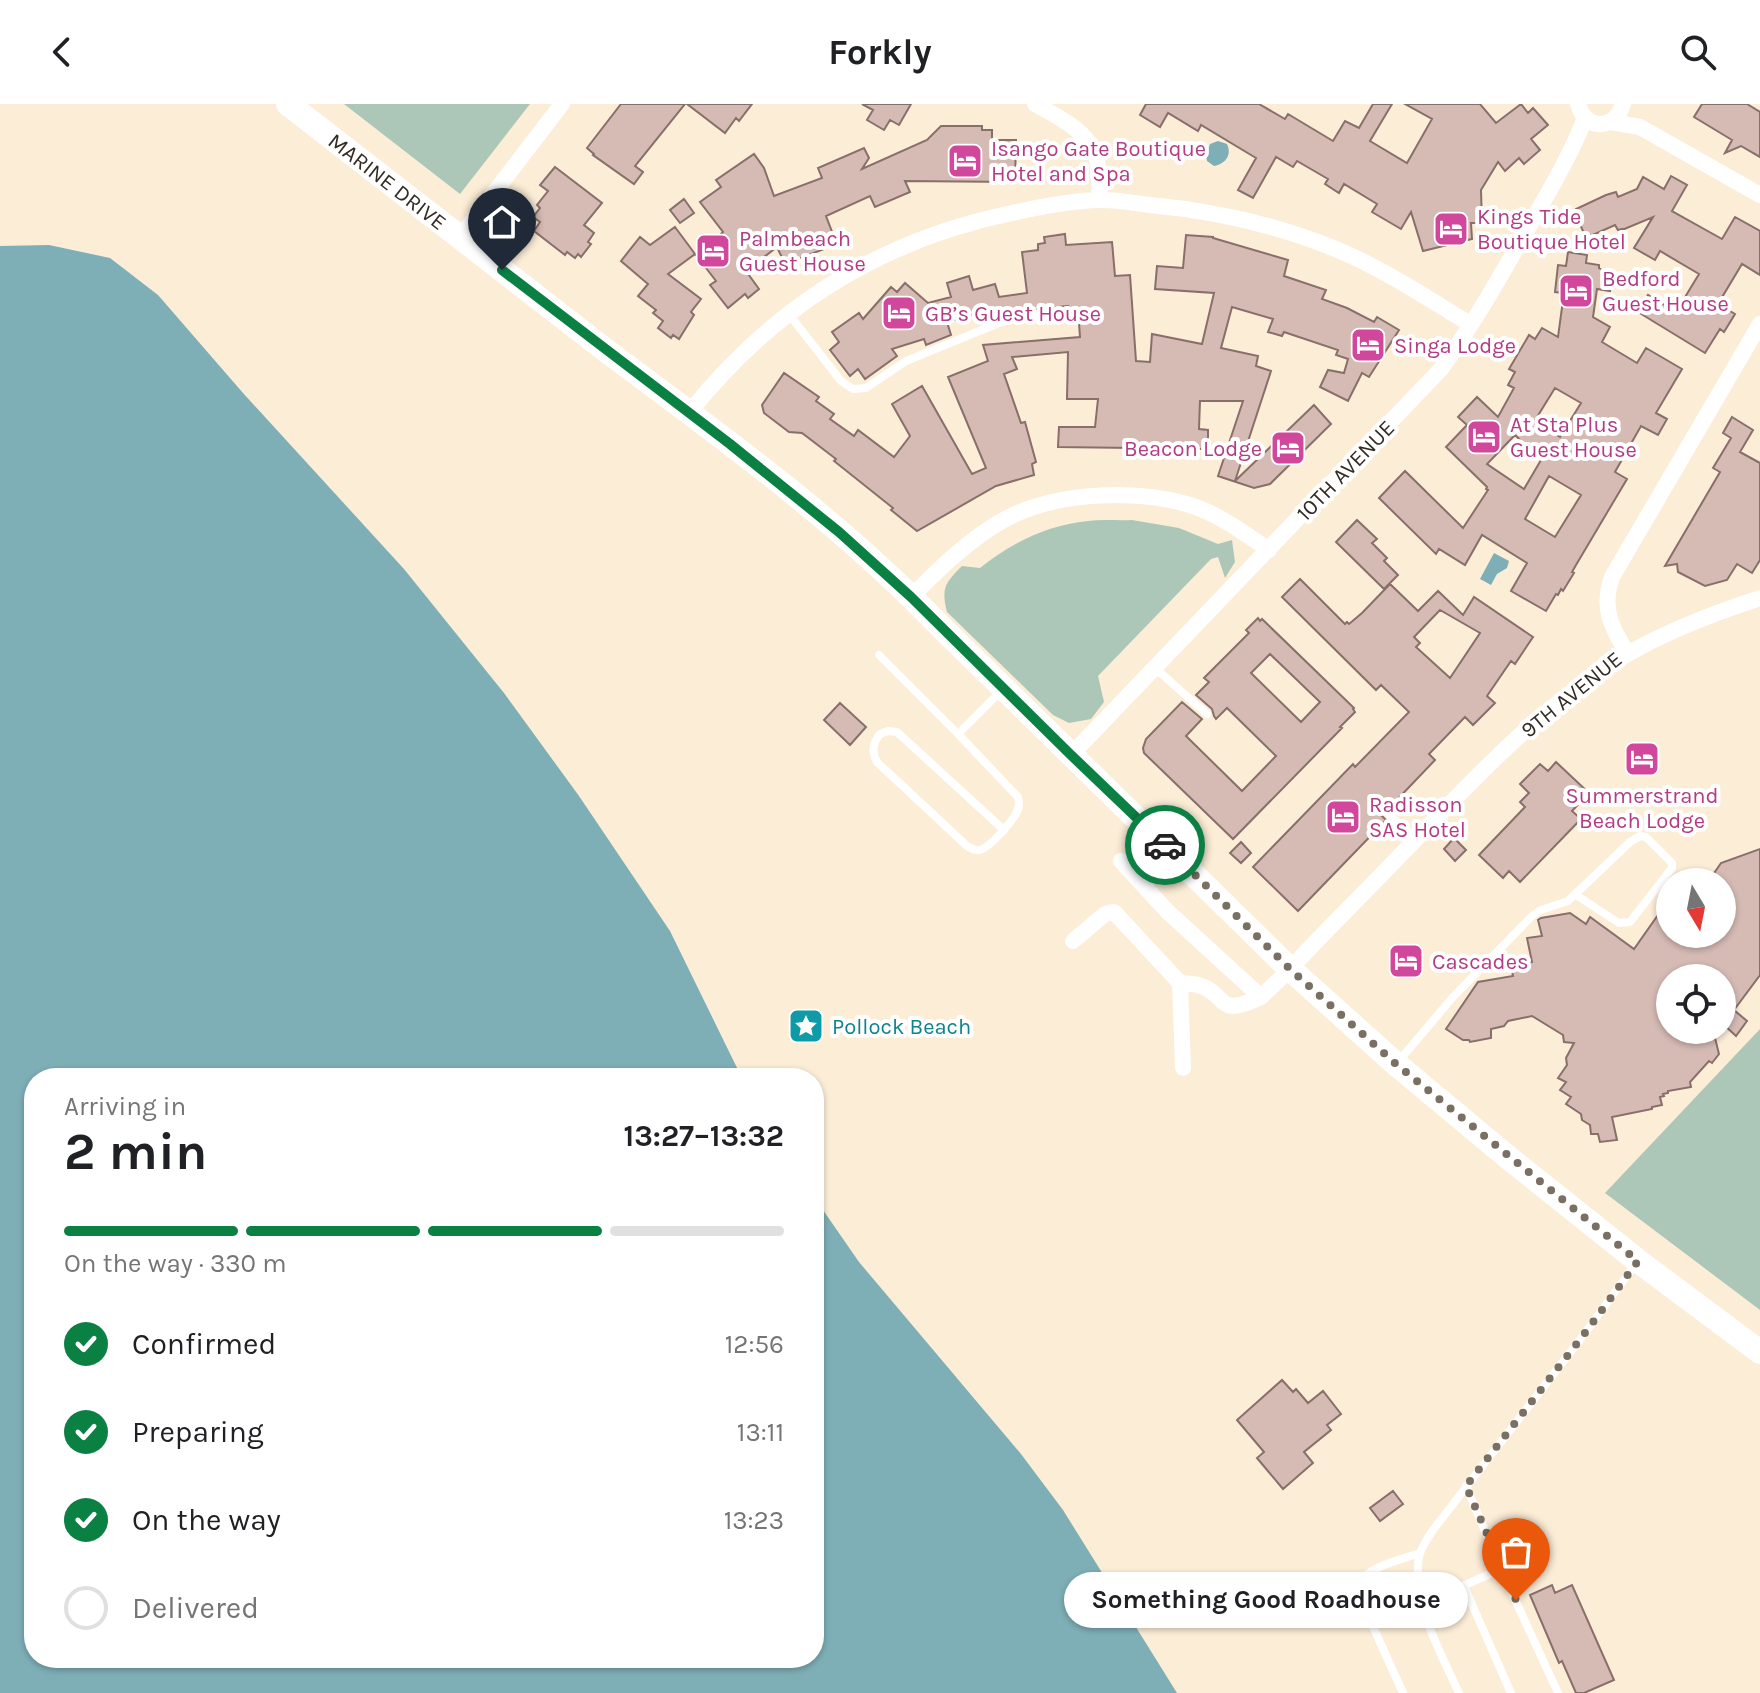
<!DOCTYPE html>
<meta charset="utf-8">
<style>
:root{--surface:#fff;--page:#f6f6f6;--text:#202124;--muted:#757577;--line:#e0e0e0;--accent:#0b8043}
body{margin:0;font-family:Karla,sans-serif;background:var(--page);color:var(--text);height:100vh;display:flex;flex-direction:column;font-size:30px;white-space:nowrap}
*{box-sizing:border-box;margin:0}
p{font-size:26px;color:var(--muted)}
.icon{flex:none;width:44px;height:44px;fill:none;stroke:currentColor;stroke-width:2;stroke-linecap:round;stroke-linejoin:round}
.map{position:relative;flex:1;overflow:hidden}
.panel{position:absolute;left:24px;top:964px;width:800px;height:600px;display:flex;flex-direction:column;background:var(--surface);border-radius:32px;box-shadow:0 2px 6px #0004}
.panel>*{flex:none}
.needle{width:52px;rotate:170deg}
.fabs{position:absolute;left:1656px;top:764px;display:grid;gap:16px}
.fabs a{display:grid;place-items:center;width:80px;height:80px;border-radius:50%;background:var(--surface);box-shadow:0 2px 6px #0004;font-size:40px}
.pin{position:absolute;display:grid;place-items:center;width:68px;height:68px;color:#fff;margin:-82px -34px;border-radius:50% 50% 50% 0;rotate:-45deg;box-shadow:0 0 8px #0007}
.pin .icon{rotate:45deg}
.courier{position:absolute;display:grid;place-items:center;width:80px;height:80px;margin:-40px;border:6px solid #0b8043;border-radius:50%;background:#fff;color:#222;box-shadow:0 2px 10px #0007}
.bubble{position:absolute;height:56px;border-radius:28px;background:var(--surface);box-shadow:0 2px 6px #0004;font-size:26px;font-weight:700;line-height:56px;text-align:center}
.head em{font-style:normal;font-weight:700}
.head div{display:flex;flex-direction:column-reverse}
.head{display:flex;align-items:center;justify-content:space-between;height:136px;padding:0 40px}
h1{font-size:52px;font-weight:700;line-height:60px}
.bar{display:grid;grid-template-columns:repeat(4,1fr);gap:12px 8px;align-content:center;height:96px;padding:0 40px}
.bar i{height:10px;border-radius:6px;background:var(--line)}
.bar .current{background:var(--accent)}
.bar p{grid-column:span 4}
ol{padding:0 40px;list-style:none}
li{display:flex;align-items:center;gap:24px;height:88px}
li p{margin-inline-start:auto}
li .icon{padding:8px;border-radius:50%;background:var(--accent);color:#fff;stroke-width:4}
li:last-child{color:var(--muted)}
li i{width:44px;height:44px;border:4px solid var(--line);border-radius:50%}
header{display:flex;justify-content:space-between;align-items:center;height:104px;padding:0 40px;background:var(--surface);font-size:36px;font-weight:700}
.map>svg:first-child{display:block}
.green{fill:#acc7b7}
.water{fill:#7eafb7}
.building{fill:#d6bab4;stroke:#886f6a;stroke-width:2;fill-rule:evenodd}
.lines{fill:none;stroke-linecap:round;stroke-linejoin:round}
.lane{stroke:#fff;stroke-width:8}
.street{stroke:#fff;stroke-width:16}
.secondary{stroke:#fff;stroke-width:24}
.done{stroke:#797063;stroke-width:8;stroke-dasharray:0 14.4}
.route{stroke:#0b8043;stroke-width:10}
.labels{text-anchor:middle;stroke-width:8;stroke-linejoin:round;paint-order:stroke}
.hotel-label{font-size:22px;fill:#b23c85;stroke:#fff;text-anchor:start}
.street-label{font-size:22px;fill:#322c24;stroke:#fff}
.culture-label{font-size:22px;fill:#0d838f;stroke:#fff;text-anchor:start}
</style>
<header><svg class="icon" aria-label="back" viewBox="0 0 24 24"><path d="M15 5l-7 7 7 7"/></svg>Forkly<svg class="icon" aria-label="search" viewBox="0 0 24 24"><circle cx="10" cy="10" r="6"/><path d="M15 15l6 6"/></svg></header>
<div class="map">
<svg width="1760" height="1589" viewBox="0 0 1760 1589">
<rect width="100%" height="100%" fill="#fcedd7"/>
<path class="green" d="M344 0H530L460 90Z
M1132 416 1179 424 1218 440 1232 436 1235 458 1225 474 1218 453 1211 455 1098 572 1104 598 1091 615 1069 619 1053 611 947 508C941 484 945 479 962 462L980 464C1011 439 1047 421 1088 417 1103 415 1118 417 1132 416Z
M1760 925V1206L1605 1089Z"/>
<path class="water" d="M1218 37 1227 40C1232 51 1226 59 1214 62L1207 57 1206 51 1210 40Z
M49 141 110 154 158 191 243 289 404 465 504 589 579 692 670 827 742 974H34V1554H814V1093L859 1158 1021 1350 1063 1406 1177 1589H0V142Z
M1494 449 1509 457 1507 464 1497 470 1491 481 1480 475Z"/>
<path class="building" d="M621 0H685L635 62 643 68 634 80 593 51 594 50 587 44Z
M687 0H752L739 17 736 14 725 29Z
M862 0H911L899 21 890 16 884 26 867 16 873 6Z
M1146 0H1259L1285 15 1288 10 1333 37 1345 17 1359 24 1373 0H1392L1370 37 1407 59 1432 15 1405 0H1480L1496 19 1521 0 1528 9 1533 4 1548 21 1531 35 1540 46 1524 60 1519 54 1505 67 1498 58 1481 86 1482 119H1471L1472 135 1423 147 1411 108 1401 125 1372 108 1377 100 1344 80 1339 89 1325 80 1328 75 1297 57 1293 63 1276 53 1253 94 1238 86 1256 54 1201 21 1198 27 1168 9 1160 23 1140 11Z
M1702 0H1747L1760 8V53L1741 42 1725 49 1732 36 1694 13Z
M941 22H982V26H992V36H1016L1015 78 905 77 910 88 875 103 870 92 826 112 834 133 829 135 832 142 785 160 777 143 746 167 759 185 748 194 745 190 728 204 710 181 716 177 696 151 721 132 720 131 723 128 700 98 721 83 716 76 754 50 764 64 774 92 822 74 818 64 864 44 869 54 862 65 927 36Z
M555 63 602 99 584 121 594 129 588 138 591 140 581 153 578 150 575 154 567 148 565 151 534 127 540 118 533 113 540 104 537 101 548 87 540 81Z
M1671 72 1687 81 1672 107 1722 135 1735 113 1760 127V171L1742 160 1718 200 1735 210 1724 228 1720 225 1705 249 1638 208 1648 191 1676 208 1699 170 1660 147 1655 156 1634 144 1653 113 1622 126V125L1618 126 1615 121 1586 134 1575 109 1577 108 1576 105 1606 91 1616 88 1618 93 1637 85 1643 73 1664 85Z
M684 95 694 109 680 119 670 106Z
M675 123 695 150 668 170 701 195 691 208 694 211 679 235 673 231 671 234 658 224 663 217 653 209 656 206 638 192 648 180 621 157 640 133 650 141Z
M1065 130 1066 141 1112 138 1115 172 1130 171 1136 257 1150 258 1152 230 1202 240 1214 189 1155 185 1157 162 1183 164 1186 131 1213 133V134L1288 156 1284 172 1326 186 1322 195 1347 204 1374 218 1377 213 1399 226 1369 273 1362 269 1348 297 1320 283 1328 266 1344 269 1348 255 1336 251 1338 246 1284 228 1282 232 1268 228 1273 215 1232 203 1221 244 1258 252 1256 262 1271 267 1235 377 1314 301 1331 320 1270 380 1254 384 1218 372 1243 297H1200L1199 325 1208 326V345L1058 343 1059 323H1095L1098 295H1067L1068 248 1012 253 1017 265 1004 270 1021 319 1025 318 1036 358 1032 360 1034 371 996 382 917 427 891 406 893 404 834 357 836 355 802 329 789 328 764 309 762 301 784 269 819 293 816 297 834 310 830 315 854 332 858 326 894 353 910 332 892 300 922 282 972 370 986 364 948 273 988 257 983 241 1080 233 1078 206H1075L1068 202 1016 207 988 216 991 205 947 218 951 231 926 241 924 235 892 245 897 252 865 275 858 265 850 272 830 246 839 238 832 228 859 209 863 215 891 183 897 188 905 179 928 199 951 193 947 179 969 172 973 186 995 180 999 193 1027 189 1022 148 1038 146V140L1045 139 1044 133Z
M1568 148 1587 151 1586 159 1599 161V164L1612 172 1610 187 1597 185 1593 213 1610 223 1602 238 1637 259 1646 244 1682 265 1656 309 1667 315 1658 331 1641 322 1615 368 1627 375 1576 461 1572 468 1574 469 1563 487 1561 485 1558 491 1556 490 1546 507 1511 487 1527 459 1482 431 1465 461 1439 445 1436 450 1379 394 1405 367 1463 424 1488 386 1486 385 1487 383 1446 343 1467 321 1458 313 1477 293 1498 313 1514 284 1508 281 1515 268 1509 265 1529 231 1535 235 1542 224 1558 233 1564 189 1555 188 1558 161 1566 162ZM1555 284 1581 299 1560 333 1534 318ZM1515 331 1541 356 1524 385 1487 360ZM1549 372 1581 391 1555 433 1525 415Z
M1732 313 1753 326 1740 348 1760 359V456L1752 469 1737 460 1727 476 1705 482 1678 468 1677 460 1665 462 1720 368 1713 364 1731 334 1723 329Z
M1357 416 1377 435 1372 439 1387 454 1384 457 1398 471 1384 485 1336 438Z
M1300 475 1345 520 1347 518 1349 520 1362 509 1390 480 1418 507 1438 487 1463 511 1474 493 1533 533 1515 560 1511 557 1487 592 1495 599 1473 621 1465 613 1429 650 1435 656 1391 702 1385 700 1380 703V710L1386 716 1298 807 1253 763 1353 660 1355 663 1409 608 1381 581 1376 586 1282 493ZM1440 506 1480 529 1450 574 1416 543 1420 539 1414 533Z
M1258 514 1260 517 1262 515 1354 604 1353 605 1355 608 1340 623 1342 624 1233 735 1144 649 1143 644 1146 635 1182 598 1202 615 1186 632 1242 687 1276 652 1227 604 1216 615 1214 612 1212 605 1196 591 1209 578 1204 574 1249 529 1246 526ZM1270 550 1320 598 1301 618 1251 569Z
M840 599 866 623 850 641 824 616Z
M1556 658 1589 689 1572 707 1581 715 1520 778 1509 767 1503 774 1479 751 1525 703 1520 698 1529 689 1520 680 1540 660 1548 667Z
M1454 734 1466 746 1455 757 1444 745Z
M1241 738 1251 749 1241 759 1230 749Z
M1760 745V871L1734 906 1747 917 1736 932 1723 920 1722 922V874H1670V926H1713L1719 950 1712 959 1709 957 1690 978 1691 983 1668 987V989L1663 990 1664 992 1660 993 1662 1001 1652 1003V1005L1612 1013 1617 1036 1600 1038 1598 1030H1591L1590 1021 1582 1016 1581 1010 1566 1000 1571 993 1560 986 1566 978 1558 974 1567 961 1566 954 1574 939 1564 938 1563 931 1532 912 1508 917 1504 922 1491 925V934L1470 938 1469 936H1463L1446 925 1478 878 1513 872 1511 862 1532 858 1527 834 1542 832 1538 816 1541 814 1570 809 1586 820 1590 813 1634 845 1670 794V830H1722V778H1708L1721 759Z
M1282 1276 1293 1288 1296 1285 1308 1299 1323 1287 1341 1310 1327 1321 1331 1326 1304 1348 1313 1359 1283 1385 1257 1354 1264 1348 1237 1316Z
M1393 1387 1403 1400 1380 1417 1370 1404Z
M1552 1481 1555 1489 1572 1481 1614 1576 1584 1589H1576L1562 1557 1559 1559 1530 1491Z"/>
<g class="lines">
<path class="lane" d="M788 209 841 277 853 285 866 284 906 257 999 219 1017 214 1069 209
M879 551 958 630 1018 693C1019 699 1020 699 1018 705 1015 715 989 745 979 746 974 747 971 744 967 742L877 658C871 647 873 639 880 630L888 627 897 628 1004 726
M1155 564 1207 610
M958 630 1000 588
M1386 707 1415 735
M1398 958 1453 893 1532 812 1541 806 1568 797 1630 738 1640 732 1646 733 1672 759V764L1630 818 1619 819 1576 791
M1466 1382 1501 1465 1558 1589
M1464 1482 1511 1589
M1422 1500 1501 1465
M1403 1589 1365 1505 1359 1479C1367 1463 1403 1455 1420 1449
M1459 1589C1441 1549 1411 1498 1419 1453 1421 1443 1427 1435 1433 1426L1582 1233 1637 1158"/>
<path class="street" d="M1035 0C1058 13 1087 26 1096 52 1100 66 1099 82 1100 96
M1578 0C1585 27 1615 27 1623 0
M1611 18 1640 23 1760 91
M460 133 562 0
M689 309C773 203 880 136 1012 109 1039 103 1074 96 1102 96 1118 96 1134 99 1150 101 1214 107 1278 121 1338 146 1384 165 1427 194 1470 220
M911 493C938 466 966 438 1000 418 1051 388 1134 384 1190 401 1219 410 1244 429 1269 446
M1628 550C1611 523 1601 504 1612 473L1760 220
M1071 651 1441 265C1472 222 1499 175 1525 129 1547 91 1569 55 1585 14
M1121 757 1167 807 1261 893 1290 865C1332 820 1375 778 1417 734 1481 667 1546 599 1626 551 1668 526 1714 509 1760 494
M1073 837 1105 810 1114 808 1180 879 1183 964
M1180 879C1192 880 1203 880 1212 888 1218 892 1222 899 1228 901 1238 904 1252 897 1261 893"/>
<path class="secondary" id="s1" d="M288 0C395 82 501 166 608 248 722 333 840 418 939 521L1290 865 1396 960 1510 1055 1638 1157 1760 1248"/>
</g>
<g class="lines">
<path class="done" d="M1165 741 1290 865 1396 960 1638 1157 1582 1233 1466 1382 1516 1496"/>
<path class="route" d="M502 166 730 340 839 428 911 493 1071 651 1165 741"/>
</g>
<defs>
<symbol id="hotel-square" viewBox="-11 -11 22 22"><rect x="-9" y="-9" width="18" height="18" rx="4" fill="#d1479c" stroke="#fff"/><path d="M-6-4.5h1.5V1H6V5H4.5V3h-9V5H-6ZM-4 0a1.8 1.8 0 1 1 3.6 0ZM.5 0V-2.5h3Q6-2.5 6 0Z" fill="#fff"/></symbol>
<symbol id="sight-square" viewBox="-11 -11 22 22"><rect x="-9" y="-9" width="18" height="18" rx="4" fill="#0f9aa8" stroke="#fff"/><path d="M0-6L1.8-2.2L6-1.7L2.9 1.2L3.7 5.4L0 3.3L-3.7 5.4L-2.9 1.2L-6-1.7L-1.8-2.2Z" fill="#fff"/></symbol>
</defs>
<g fill-rule="evenodd">
<use href="#hotel-square" x="945" y="37" width="40" height="40"/>
<use href="#hotel-square" x="1431" y="105" width="40" height="40"/>
<use href="#hotel-square" x="693" y="127" width="40" height="40"/>
<use href="#hotel-square" x="1556" y="167" width="40" height="40"/>
<use href="#hotel-square" x="879" y="189" width="40" height="40"/>
<use href="#hotel-square" x="1348" y="221" width="40" height="40"/>
<use href="#hotel-square" x="1464" y="313" width="40" height="40"/>
<use href="#hotel-square" x="1268" y="324" width="40" height="40"/>
<use href="#hotel-square" x="1622" y="635" width="40" height="40"/>
<use href="#hotel-square" x="1323" y="693" width="40" height="40"/>
<use href="#hotel-square" x="1386" y="837" width="40" height="40"/>
<use href="#sight-square" x="786" y="902" width="40" height="40"/>
</g>
<g class="labels">
<g class="hotel-label">
<text x="991" y="52">Isango Gate Boutique<tspan x="991" dy="25">Hotel and Spa</tspan></text>
<text x="1477" y="120">Kings Tide<tspan x="1477" dy="25">Boutique Hotel</tspan></text>
<text x="739" y="142">Palmbeach<tspan x="739" dy="25">Guest House</tspan></text>
<text x="1602" y="182">Bedford<tspan x="1602" dy="25">Guest House</tspan></text>
<text x="925" y="217">GB’s Guest House</text>
<text x="1394" y="249">Singa Lodge</text>
<text x="1510" y="328">At Sta Plus<tspan x="1510" dy="25">Guest House</tspan></text>
<text x="1262" y="352" text-anchor="end">Beacon Lodge</text>
<text x="1642" y="699" text-anchor="middle">Summerstrand<tspan x="1642" dy="25">Beach Lodge</tspan></text>
<text x="1369" y="708">Radisson<tspan x="1369" dy="25">SAS Hotel</tspan></text>
<text x="1432" y="865">Cascades</text>
</g>
<g class="street-label">
<text dy="8" stroke="none"><textPath href="#s1" startOffset="126">MARINE DRIVE</textPath></text>
<text transform="translate(1345 366) rotate(-46)" y="8">10TH AVENUE</text>
<text transform="translate(1571 590) rotate(-39)" y="8">9TH AVENUE</text>
</g>
<g class="culture-label">
<text x="832" y="930">Pollock Beach</text>
</g>
</g>
</svg>
<div class="fabs">
<a><svg class="needle" viewBox="-14 -14 28 28"><path d="M0-13l5 13h-10z" fill="#e53935"/><path d="M0 13l5-13h-10z" fill="#757577"/></svg></a>
<a><svg class="icon" aria-label="locate" viewBox="0 0 24 24"><circle cx="12" cy="12" r="6"/><path d="M12 2v4M12 18v4M2 12h4M18 12h4"/></svg></a>
</div>
<div class="pin" style="left:1516px;top:1496px;background:#ea580c"><svg class="icon" aria-label="bag" viewBox="0 0 24 24"><path d="M5 8h14l-1 12H6zM9 8a3 3 0 0 1 6 0"/></svg></div>
<div class="pin" style="left:502px;top:166px;background:#1f2937"><svg class="icon" aria-label="home" viewBox="0 0 24 24"><path d="M3 11l9-7 9 7M6 9v11h12V9"/></svg></div>
<div class="courier" style="left:1165px;top:741px"><svg class="icon" aria-label="car" viewBox="0 0 24 24"><path d="M5 17H2v-5l4-1 3-4h7l3 4 3 1v5h-3M9 17h6M6 11h13"/><circle cx="7" cy="17" r="2"/><circle cx="17" cy="17" r="2"/></svg></div>
<div class="bubble" style="left:1064px;top:1468px;width:404px">Something Good Roadhouse</div>
<section class="panel">
<div class="head"><div><h1>2 min</h1><p>Arriving in</p></div><em>13:27–13:32</em></div>
<div class="bar"><i class="current"></i><i class="current"></i><i class="current"></i><i></i><p>On the way · 330 m</p></div>
<ol>
<li><svg class="icon" aria-label="check" viewBox="0 0 24 24"><path d="M5 12l5 5 9-10"/></svg>Confirmed<p>12:56</p></li>
<li><svg class="icon" aria-label="check" viewBox="0 0 24 24"><path d="M5 12l5 5 9-10"/></svg>Preparing<p>13:11</p></li>
<li><svg class="icon" aria-label="check" viewBox="0 0 24 24"><path d="M5 12l5 5 9-10"/></svg>On the way<p>13:23</p></li>
<li><i></i>Delivered</li>
</ol>
</section>
</div>
